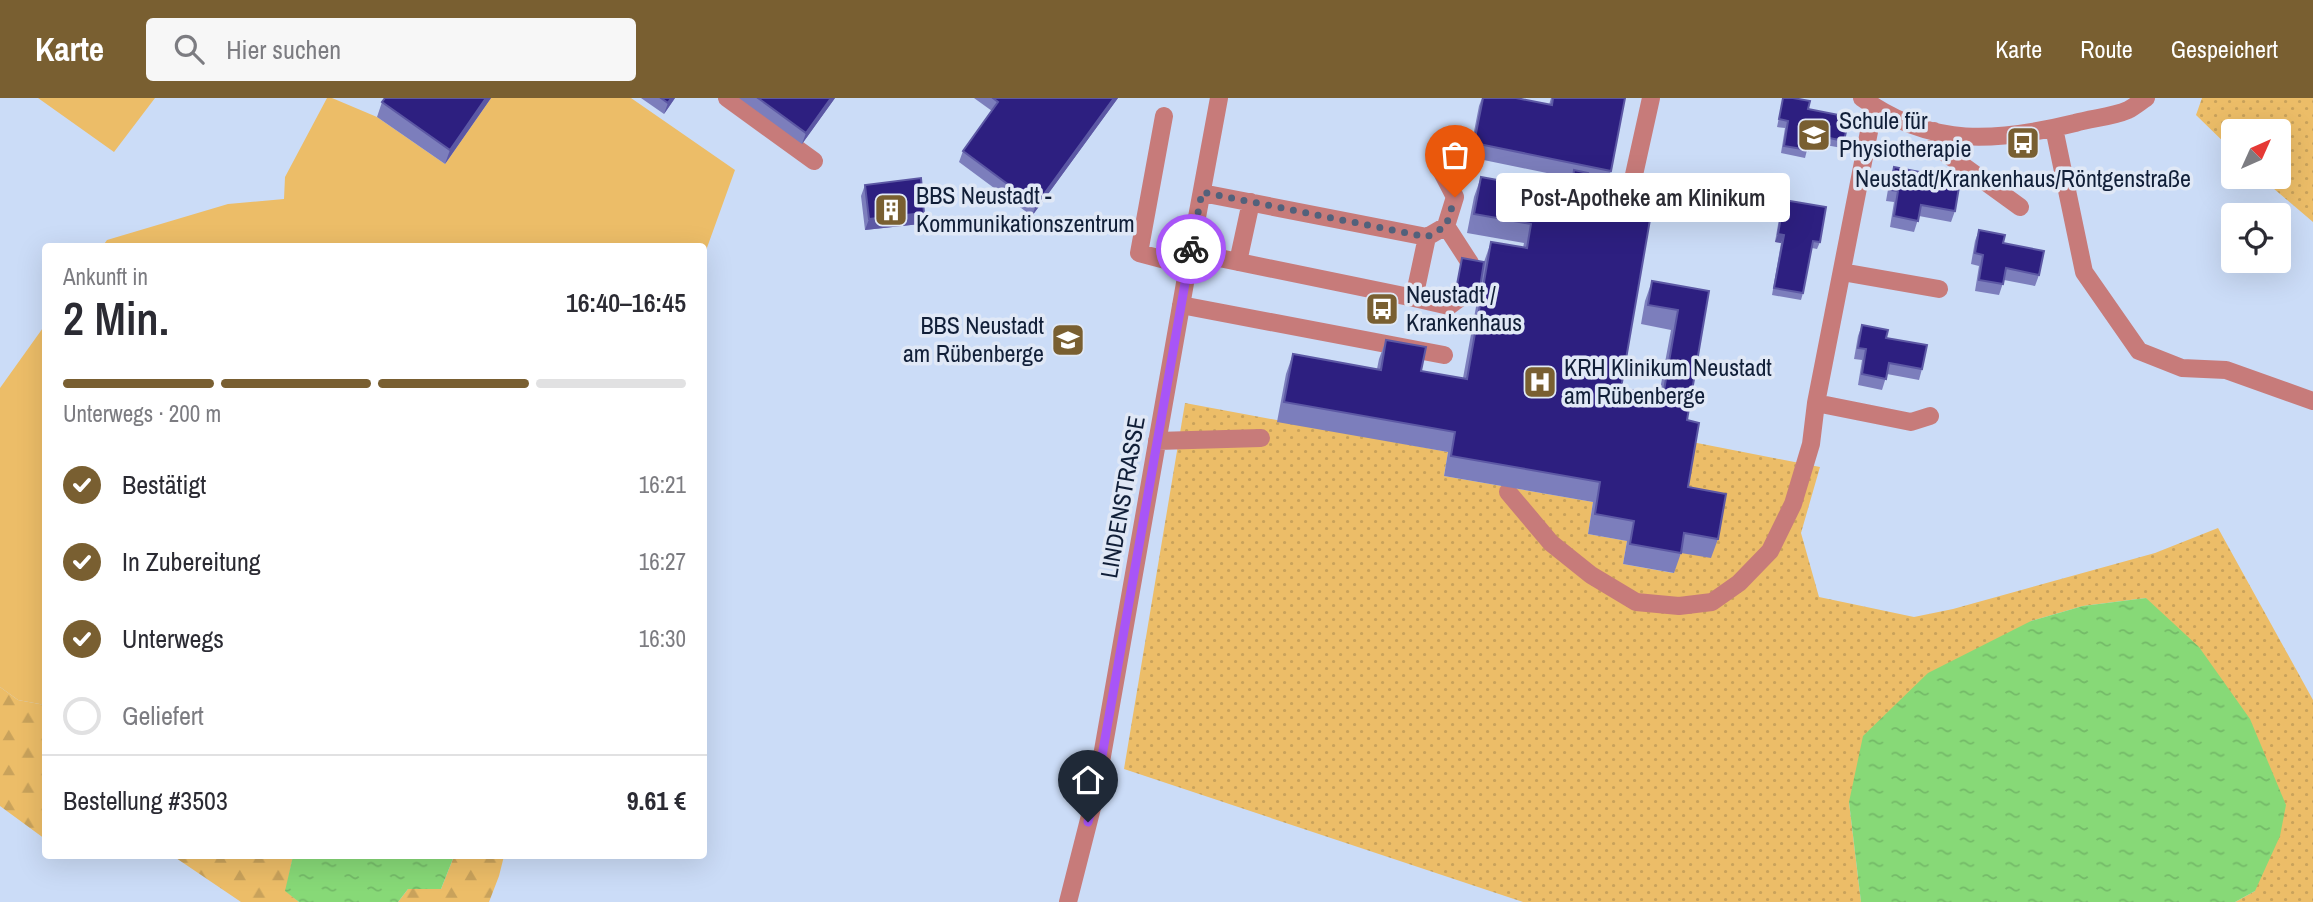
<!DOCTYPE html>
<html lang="de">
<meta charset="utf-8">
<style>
:root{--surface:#fff;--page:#f7f7f7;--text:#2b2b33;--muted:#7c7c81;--line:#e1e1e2;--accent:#795f31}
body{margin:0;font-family:"Archivo Narrow",sans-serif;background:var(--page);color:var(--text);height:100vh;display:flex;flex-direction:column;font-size:26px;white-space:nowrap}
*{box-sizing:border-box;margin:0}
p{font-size:23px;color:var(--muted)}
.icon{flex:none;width:38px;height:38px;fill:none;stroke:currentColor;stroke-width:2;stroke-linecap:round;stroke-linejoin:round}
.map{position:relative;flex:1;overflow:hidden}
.panel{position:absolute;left:42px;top:145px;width:665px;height:616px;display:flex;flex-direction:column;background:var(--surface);border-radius:7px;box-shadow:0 7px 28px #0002}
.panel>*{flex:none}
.needle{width:46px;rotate:45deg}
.controls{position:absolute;left:2221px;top:21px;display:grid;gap:14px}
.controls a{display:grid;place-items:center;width:70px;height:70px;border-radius:7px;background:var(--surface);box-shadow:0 7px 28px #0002;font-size:35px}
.pin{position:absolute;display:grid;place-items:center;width:60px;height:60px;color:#fff;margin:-72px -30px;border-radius:50% 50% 50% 0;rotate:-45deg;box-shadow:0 0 7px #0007}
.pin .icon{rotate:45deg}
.courier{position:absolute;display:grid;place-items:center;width:70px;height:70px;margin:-35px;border:5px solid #a855f7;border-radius:50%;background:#fff;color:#222;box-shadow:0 2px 9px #0007}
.bubble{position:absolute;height:49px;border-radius:7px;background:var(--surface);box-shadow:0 7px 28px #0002;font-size:23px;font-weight:600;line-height:49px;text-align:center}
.head em{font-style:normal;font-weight:600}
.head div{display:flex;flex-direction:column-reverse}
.head{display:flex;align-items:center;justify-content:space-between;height:119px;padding:0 21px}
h1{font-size:46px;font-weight:600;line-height:52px}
.bar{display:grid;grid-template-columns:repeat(4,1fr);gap:10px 7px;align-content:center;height:84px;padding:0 21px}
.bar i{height:9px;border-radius:5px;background:var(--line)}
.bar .on{background:var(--accent)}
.bar p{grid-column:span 4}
.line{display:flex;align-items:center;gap:18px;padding:0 21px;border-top:2px solid var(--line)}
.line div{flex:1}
ol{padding:0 21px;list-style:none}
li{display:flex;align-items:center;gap:21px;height:77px}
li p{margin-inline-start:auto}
li .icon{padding:7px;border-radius:50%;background:var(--accent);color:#fff;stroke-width:4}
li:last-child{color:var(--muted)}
li i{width:38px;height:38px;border:4px solid var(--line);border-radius:50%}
header{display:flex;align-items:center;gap:42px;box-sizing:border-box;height:98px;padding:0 35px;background:var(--accent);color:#fff}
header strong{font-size:33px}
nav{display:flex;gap:38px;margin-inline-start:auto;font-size:24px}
.search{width:490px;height:63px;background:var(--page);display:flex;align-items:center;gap:18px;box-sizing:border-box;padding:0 24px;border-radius:7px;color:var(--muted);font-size:26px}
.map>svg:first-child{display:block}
.grass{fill:#ecbd68}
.forest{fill:url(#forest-firs)}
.park{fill:url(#park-dots)}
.water{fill:url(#water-ripples)}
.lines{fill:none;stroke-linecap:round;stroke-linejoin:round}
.minor{stroke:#c77b7a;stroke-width:18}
.wall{fill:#7c7ebc}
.shaded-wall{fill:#5c58a4}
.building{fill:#2d1f80;stroke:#5c58a4;stroke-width:2}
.done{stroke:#52617b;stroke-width:7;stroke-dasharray:0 12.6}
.route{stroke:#a855f7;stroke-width:9}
.labels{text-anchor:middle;stroke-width:7;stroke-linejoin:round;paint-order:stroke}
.poi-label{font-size:24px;fill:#111f38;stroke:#e0e8f6;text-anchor:start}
.street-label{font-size:24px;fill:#111f38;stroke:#e0e8f6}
</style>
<header>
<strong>Karte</strong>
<div class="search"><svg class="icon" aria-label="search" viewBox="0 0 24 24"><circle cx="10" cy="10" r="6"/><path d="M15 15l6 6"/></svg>Hier suchen</div>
<nav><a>Karte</a><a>Route</a><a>Gespeichert</a></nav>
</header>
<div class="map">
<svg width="2313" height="804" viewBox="0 0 2313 804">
<defs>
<pattern id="forest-firs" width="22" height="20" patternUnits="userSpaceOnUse" patternTransform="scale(1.75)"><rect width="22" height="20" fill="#ecbd68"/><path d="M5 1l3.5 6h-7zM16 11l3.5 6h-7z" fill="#c9a25b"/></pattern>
<pattern id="park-dots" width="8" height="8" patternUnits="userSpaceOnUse" patternTransform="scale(1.75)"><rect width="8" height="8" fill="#ecbd68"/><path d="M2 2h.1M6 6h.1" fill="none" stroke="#c9a25b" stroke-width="1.8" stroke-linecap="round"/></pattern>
<pattern id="water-ripples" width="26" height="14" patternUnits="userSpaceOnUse" patternTransform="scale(1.75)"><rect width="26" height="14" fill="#87d977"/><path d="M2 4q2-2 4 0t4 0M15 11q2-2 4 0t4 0" fill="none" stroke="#74ba68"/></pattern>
</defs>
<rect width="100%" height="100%" fill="#cbdcf7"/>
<path class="grass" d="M38 0H155L114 54Z
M327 0H332L377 19 445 66 491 0H631L735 72 704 158V149H102L107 142 228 106 284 101 285 79Z
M45 227V607L18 602 0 589V290Z"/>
<path class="forest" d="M0 589 18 602 45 607V741L0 708Z
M173 758H293L286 793 299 804H241Z
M454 758H504L499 778 489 804H398L408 791H441Z"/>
<path class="park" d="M2202 0H2313V124L2260 79H2278V33H2233V53L2196 17Z
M1185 305 1448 354 1444 378 1593 404 1588 436 1627 443 1623 466 1673 475 1680 409 1692 344 1820 369 1801 435 1819 499 1914 519 1953 511 2155 455 2218 430 2313 602V804H2235L2255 793 2146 500 2083 508 2031 523 1849 704 1861 804H1523L1124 671Z"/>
<path class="water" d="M2146 500 2199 549 2250 621 2286 707 2280 738 2255 793 2235 804H1861L1849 704 1863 638 1928 575 2031 523 2083 508Z
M293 758H454L441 791H408L398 804H299L285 793Z"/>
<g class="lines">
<path class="minor" d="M727 0 814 63
M1862 0C1931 50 1997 44 2075 25 2092 20 2112 19 2128 12 2134 9 2140 4 2146 0
M1874 8 1816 305 1911 324 1930 318
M1164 18 1139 155 1188 168
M2054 30 2084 174 2139 253 2182 270 2226 272 2313 303
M1934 33 1940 51 2020 109
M1626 113 1651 0
M1446 128 1470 165
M1427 139 1446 128 1455 99 1442 74
M1190 154 1414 200 1427 139 1202 95
M1238 164 1251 104
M1842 174 1939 191
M1414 200 1449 208 1464 197
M1181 207 1444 257
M1157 343 1261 340
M1508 394 1551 445 1591 477 1636 504 1679 508 1712 504 1739 485 1770 453 1793 406 1811 346 1816 305
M1068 804 1095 698 1188 168 1219 0"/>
</g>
<path class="wall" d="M491 0 445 66 377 19 382 4Z
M641 0H675L664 16Z
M739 0H835L802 46Z
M974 0H1118L1032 118 959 64 963 53 992 13Z
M1482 0H1516L1549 7 1551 0H1625L1611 73 1606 87 1586 83 1584 97 1621 290 1659 297 1671 232 1641 226 1645 203 1652 183 1709 193 1687 322 1688 389 1718 441 1711 460 1681 455 1674 475 1623 466 1627 443 1588 436 1593 404 1444 378 1448 354 1277 324 1286 276 1293 256 1377 271 1379 261 1386 242 1421 273 1463 280 1478 198 1477 200 1455 195 1462 160 1484 164 1491 144 1523 150 1524 145 1467 135 1474 99 1481 79 1569 95 1571 80 1469 59 1479 8Z
M1783 0 1808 11 1844 43 1842 50 1809 44 1805 60 1781 55 1785 30 1777 29Z
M1894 69 1919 81 1955 113 1951 124 1919 118 1914 134 1890 129 1894 104 1886 103 1890 80Z
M865 87 920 126 865 132 861 98Z
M1784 102 1820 144 1817 151 1812 150 1803 195 1801 202 1772 197 1781 145 1775 144 1781 109Z
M1979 132 2039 177 2035 188 2004 182 1999 197 1975 193 1979 168 1971 166 1975 143Z
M1862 227 1886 240 1922 271 1919 282 1887 276 1882 292 1858 287 1862 262 1854 261 1858 238Z"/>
<path class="shaded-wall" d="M486 0H491L445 66 450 52Z
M671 0H675L664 16 668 5Z
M831 0H835L802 46 806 35Z
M1114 0H1118L1032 118 1036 107Z
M924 115 920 126 865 132 869 121Z
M1778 136 1784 137 1781 145 1775 144Z"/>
<path class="building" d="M385 0H486L450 52 382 4Z
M661 0H671L668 5Z
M758 0H831L806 35Z
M993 0H1114L1036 107 963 53 998 4Z
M1483 0H1516L1552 7 1553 0H1625L1611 73 1474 45Z
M1783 0H1793L1810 3 1808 11 1849 19 1844 43 1810 36 1808 52 1784 48 1788 23 1779 21Z
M1894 69 1920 74 1919 81 1959 89 1955 113 1921 107 1918 123 1894 118 1898 93 1890 92Z
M1574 72 1588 75 1584 97 1571 95Z
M1481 79 1652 110 1621 290 1663 298 1678 212 1648 207 1652 183 1709 193 1687 322 1699 325 1688 389 1726 396 1718 441 1684 435 1681 455 1630 446 1634 423 1595 416 1600 384 1451 358 1455 334 1284 304 1293 256 1381 272 1386 242 1426 249 1421 273 1467 281 1491 144 1527 150 1531 126 1474 116Z
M921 80 924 115 869 121 865 87Z
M1784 102 1826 109 1820 144 1813 143 1803 195 1774 190 1784 137 1778 136Z
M1979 132 2005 137 2003 145 2044 153 2039 177 2006 170 2003 186 1979 182 1983 157 1975 155Z
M1462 160 1484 164 1479 196 1456 192Z
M1862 227 1888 232 1886 240 1927 247 1922 271 1889 265 1886 281 1862 276 1866 251 1858 250Z"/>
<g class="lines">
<path class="done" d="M1191 151 1202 94 1427 139 1446 128 1455 99"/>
<path class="route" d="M1088 724 1095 698 1191 151"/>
</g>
<defs>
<symbol id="school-square" viewBox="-11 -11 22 22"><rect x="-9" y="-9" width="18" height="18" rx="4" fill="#795f31" stroke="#e0e8f6"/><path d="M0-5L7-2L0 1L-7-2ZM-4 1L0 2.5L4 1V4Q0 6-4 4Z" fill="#fff"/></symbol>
<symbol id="bus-square" viewBox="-11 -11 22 22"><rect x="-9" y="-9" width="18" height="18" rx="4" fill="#795f31" stroke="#e0e8f6"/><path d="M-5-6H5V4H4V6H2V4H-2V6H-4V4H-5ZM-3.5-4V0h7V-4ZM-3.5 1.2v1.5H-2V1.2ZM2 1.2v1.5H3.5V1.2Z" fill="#fff"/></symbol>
<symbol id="building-square" viewBox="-11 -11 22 22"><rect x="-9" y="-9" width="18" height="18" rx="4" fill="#795f31" stroke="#e0e8f6"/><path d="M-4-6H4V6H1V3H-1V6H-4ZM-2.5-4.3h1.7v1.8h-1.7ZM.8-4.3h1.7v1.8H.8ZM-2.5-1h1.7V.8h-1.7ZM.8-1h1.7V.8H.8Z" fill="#fff"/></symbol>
<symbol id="hospital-square" viewBox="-11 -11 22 22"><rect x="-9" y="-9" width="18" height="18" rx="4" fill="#795f31" stroke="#e0e8f6"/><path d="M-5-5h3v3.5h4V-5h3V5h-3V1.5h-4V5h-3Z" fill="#fff"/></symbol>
</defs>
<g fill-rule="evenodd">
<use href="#school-square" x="1795" y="18" width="38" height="38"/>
<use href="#bus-square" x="2004" y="26" width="38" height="38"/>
<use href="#building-square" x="872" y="93" width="38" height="38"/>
<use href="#bus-square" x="1363" y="192" width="38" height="38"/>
<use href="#school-square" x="1049" y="223" width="38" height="38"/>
<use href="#hospital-square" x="1521" y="265" width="38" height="38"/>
</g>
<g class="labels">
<g class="poi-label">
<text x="1839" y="31">Schule für<tspan x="1839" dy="28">Physiotherapie</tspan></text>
<text x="2023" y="89" text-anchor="middle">Neustadt/Krankenhaus/Röntgenstraße</text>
<text x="916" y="106">BBS Neustadt -<tspan x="916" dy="28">Kommunikationszentrum</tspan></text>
<text x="1406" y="205">Neustadt /<tspan x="1406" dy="28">Krankenhaus</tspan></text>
<text x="1044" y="236" text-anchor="end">BBS Neustadt<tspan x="1044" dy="28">am Rübenberge</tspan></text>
<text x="1564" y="278">KRH Klinikum Neustadt<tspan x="1564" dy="28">am Rübenberge</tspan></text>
</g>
<g class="street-label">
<text transform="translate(1123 399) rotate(-80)" y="8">LINDENSTRASSE</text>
</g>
</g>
</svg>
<div class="controls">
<a><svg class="needle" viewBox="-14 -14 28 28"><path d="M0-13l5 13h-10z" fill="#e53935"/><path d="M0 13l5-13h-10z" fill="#7c7c81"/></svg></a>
<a><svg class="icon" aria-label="locate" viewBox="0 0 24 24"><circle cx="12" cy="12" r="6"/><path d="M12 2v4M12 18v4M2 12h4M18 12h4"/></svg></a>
</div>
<div class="pin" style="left:1455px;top:99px;background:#ea580c"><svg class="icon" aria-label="bag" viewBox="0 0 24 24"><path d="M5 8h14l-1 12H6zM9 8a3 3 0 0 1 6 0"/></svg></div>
<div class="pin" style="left:1088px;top:724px;background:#1f2937"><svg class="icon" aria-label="home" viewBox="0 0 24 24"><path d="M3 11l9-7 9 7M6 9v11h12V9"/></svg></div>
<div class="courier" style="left:1191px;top:151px"><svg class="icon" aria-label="bike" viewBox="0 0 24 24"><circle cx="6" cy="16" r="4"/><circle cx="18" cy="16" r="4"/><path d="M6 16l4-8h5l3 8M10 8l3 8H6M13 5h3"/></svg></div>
<div class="bubble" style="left:1496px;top:75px;width:294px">Post-Apotheke am Klinikum</div>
<section class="panel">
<div class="head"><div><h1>2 Min.</h1><p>Ankunft in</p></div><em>16:40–16:45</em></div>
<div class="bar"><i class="on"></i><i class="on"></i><i class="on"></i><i></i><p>Unterwegs · 200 m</p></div>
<ol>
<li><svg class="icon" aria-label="check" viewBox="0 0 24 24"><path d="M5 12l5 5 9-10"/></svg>Bestätigt<p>16:21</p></li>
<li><svg class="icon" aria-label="check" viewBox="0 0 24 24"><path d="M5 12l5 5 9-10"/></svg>In Zubereitung<p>16:27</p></li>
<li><svg class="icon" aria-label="check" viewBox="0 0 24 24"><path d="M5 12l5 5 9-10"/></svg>Unterwegs<p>16:30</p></li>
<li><i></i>Geliefert</li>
</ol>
<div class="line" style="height:91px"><div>Bestellung #3503</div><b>9.61 €</b></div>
</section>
</div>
